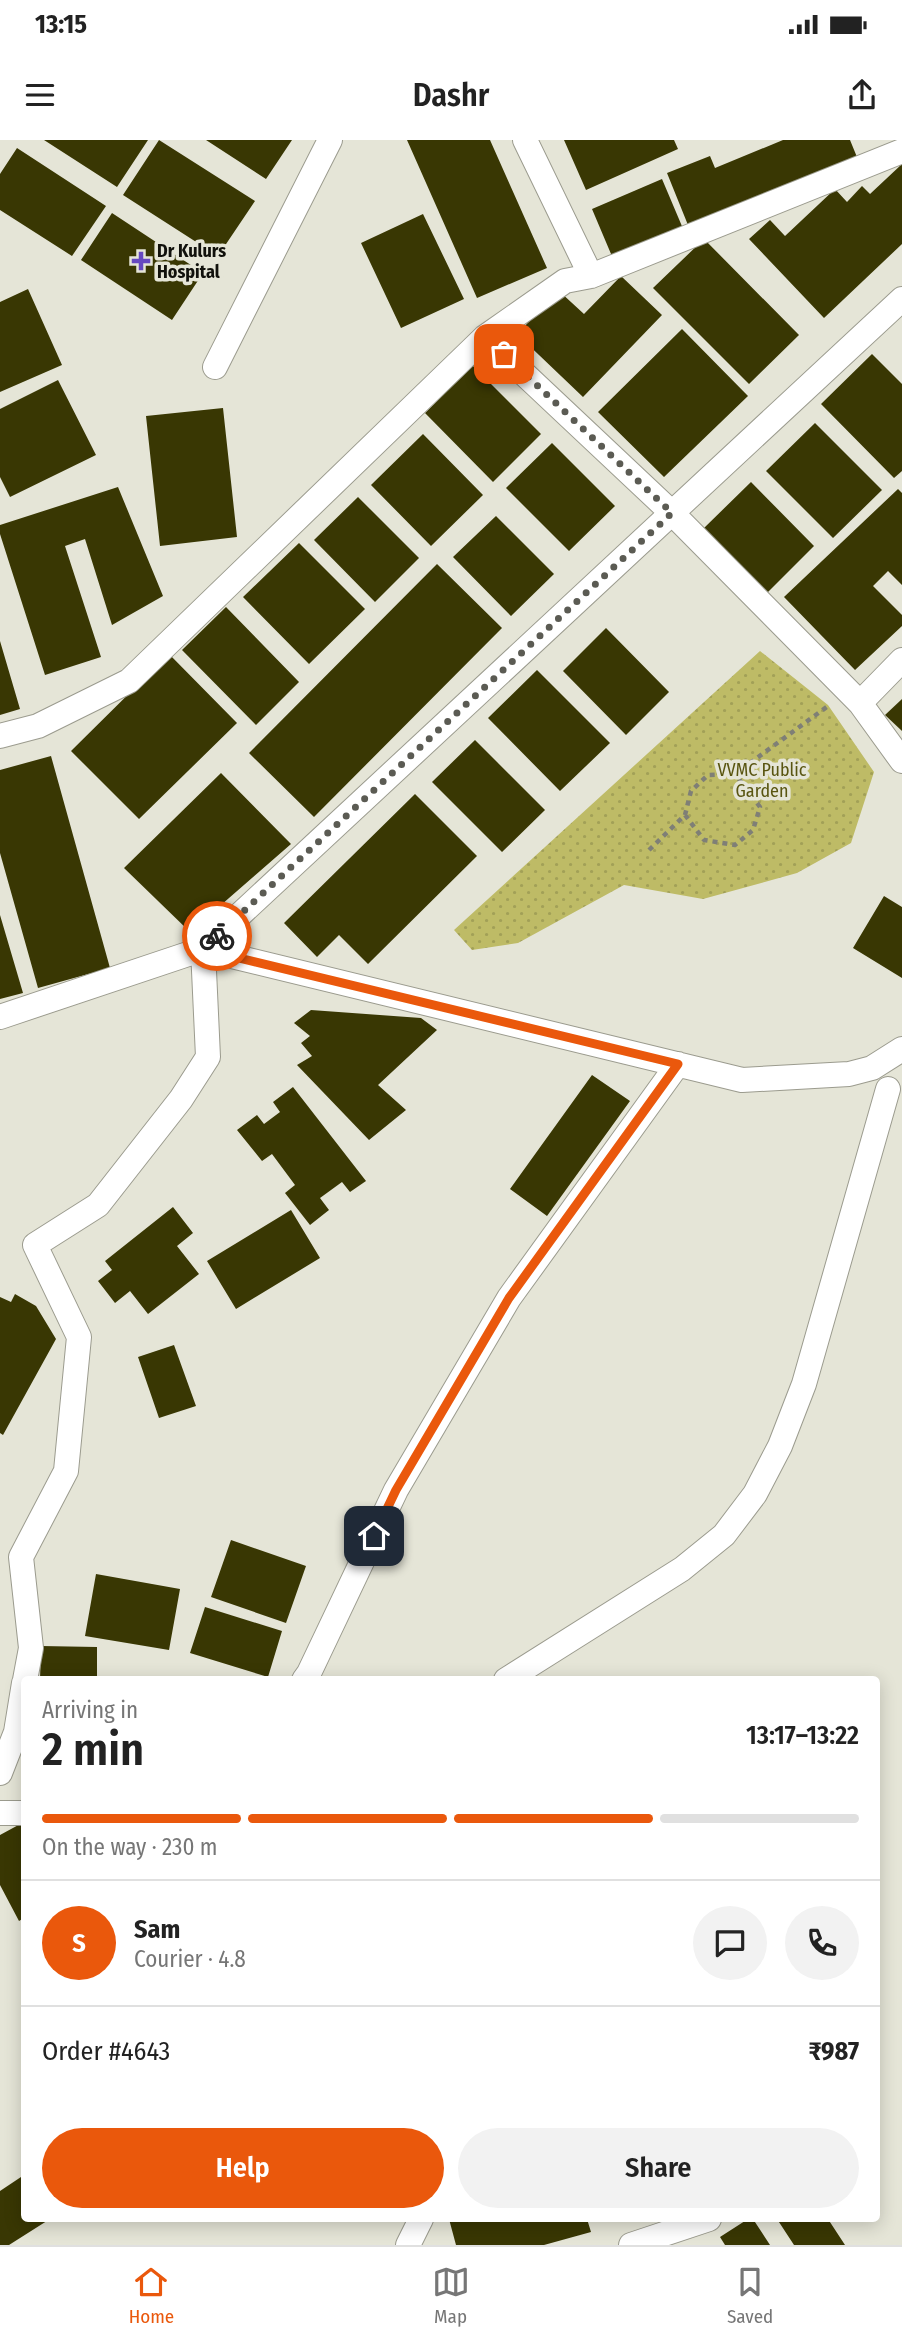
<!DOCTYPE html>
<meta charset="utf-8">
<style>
:root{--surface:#fff;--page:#f2f2f2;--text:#222;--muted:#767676;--line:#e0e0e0;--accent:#ea580c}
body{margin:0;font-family:"Fira Sans Condensed",sans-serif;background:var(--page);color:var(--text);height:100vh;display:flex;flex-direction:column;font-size:26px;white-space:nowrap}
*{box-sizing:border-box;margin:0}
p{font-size:23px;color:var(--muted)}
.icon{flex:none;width:38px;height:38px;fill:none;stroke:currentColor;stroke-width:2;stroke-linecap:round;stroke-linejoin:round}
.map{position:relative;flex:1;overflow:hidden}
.panel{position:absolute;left:21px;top:1536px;width:859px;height:546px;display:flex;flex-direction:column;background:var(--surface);border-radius:7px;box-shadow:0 4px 18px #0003}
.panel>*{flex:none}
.pin{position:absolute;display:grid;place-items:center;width:60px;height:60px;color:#fff;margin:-30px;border-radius:14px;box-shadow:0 4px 10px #0006}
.courier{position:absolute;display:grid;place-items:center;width:70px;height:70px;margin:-35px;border:5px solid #ea580c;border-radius:50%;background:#fff;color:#222;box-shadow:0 2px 9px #0007}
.summary em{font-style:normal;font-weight:600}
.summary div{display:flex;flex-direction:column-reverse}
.summary{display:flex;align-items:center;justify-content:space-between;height:119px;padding:0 21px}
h1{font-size:46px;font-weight:600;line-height:52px}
.bar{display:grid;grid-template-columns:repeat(4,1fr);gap:10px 7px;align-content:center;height:84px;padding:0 21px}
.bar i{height:9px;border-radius:5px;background:var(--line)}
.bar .active{background:var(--accent)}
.bar p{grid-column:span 4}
.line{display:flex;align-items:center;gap:18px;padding:0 21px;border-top:2px solid var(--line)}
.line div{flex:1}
.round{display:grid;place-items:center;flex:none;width:74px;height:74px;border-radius:37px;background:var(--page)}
.primary-button{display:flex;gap:14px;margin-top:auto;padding:14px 21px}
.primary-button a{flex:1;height:80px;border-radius:42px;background:var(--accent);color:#fff;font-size:28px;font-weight:600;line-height:80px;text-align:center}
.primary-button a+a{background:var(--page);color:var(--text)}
.status{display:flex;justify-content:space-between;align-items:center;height:49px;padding:0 35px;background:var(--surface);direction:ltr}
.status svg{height:19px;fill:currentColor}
header{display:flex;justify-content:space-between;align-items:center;height:91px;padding:0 21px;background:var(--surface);font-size:32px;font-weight:600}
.menu{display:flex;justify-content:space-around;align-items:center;height:98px;border-top:2px solid var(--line);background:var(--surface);font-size:19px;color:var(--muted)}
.menu a{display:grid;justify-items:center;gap:4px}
.menu .active{color:var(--accent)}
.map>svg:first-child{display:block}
.grass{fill:url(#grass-dots)}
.building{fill:#393703}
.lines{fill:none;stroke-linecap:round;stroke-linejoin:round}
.street-casing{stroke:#9b9b8e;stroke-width:26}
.path{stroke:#7f7f76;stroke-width:4.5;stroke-dasharray:5 5;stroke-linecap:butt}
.street{stroke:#fff;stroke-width:24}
.done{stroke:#5b5b53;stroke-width:7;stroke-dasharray:0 12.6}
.route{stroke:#ea580c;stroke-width:9}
.poi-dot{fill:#6648c1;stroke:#e5e5d7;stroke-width:2.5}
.labels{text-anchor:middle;stroke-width:7;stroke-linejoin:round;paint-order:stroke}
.poi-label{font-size:18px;font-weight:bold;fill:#11110c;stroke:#e5e5d7;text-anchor:start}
.park-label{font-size:18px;fill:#595511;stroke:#e5e5d7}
</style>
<div class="status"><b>13:15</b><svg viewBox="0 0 49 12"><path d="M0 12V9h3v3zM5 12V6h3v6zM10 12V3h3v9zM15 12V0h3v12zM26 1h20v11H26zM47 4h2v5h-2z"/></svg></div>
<header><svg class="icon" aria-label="menu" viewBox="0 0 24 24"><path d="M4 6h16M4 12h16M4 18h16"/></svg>Dashr<svg class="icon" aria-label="share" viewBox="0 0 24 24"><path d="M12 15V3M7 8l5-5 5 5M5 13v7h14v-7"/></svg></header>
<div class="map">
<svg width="902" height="2105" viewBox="0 0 902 2105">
<defs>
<pattern id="grass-dots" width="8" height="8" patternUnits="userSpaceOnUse" patternTransform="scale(1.75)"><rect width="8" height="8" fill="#bebb66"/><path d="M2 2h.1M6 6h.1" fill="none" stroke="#a2a057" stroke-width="1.8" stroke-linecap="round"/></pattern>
</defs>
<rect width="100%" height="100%" fill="#e5e5d7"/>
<path class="grass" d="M760 511 828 565 874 632 851 703 797 733 703 759 624 745 518 803 472 810 454 790Z"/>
<path class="building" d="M44 0H148L117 47Z
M159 0 255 61 218 116 123 55Z
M206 0H292L266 39Z
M407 0H490L547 128 477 158Z
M564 0H674L678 9 586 50Z
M783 0H850L859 22 690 90 667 33 710 16 715 28Z
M17 8 106 66 72 116 0 70V34Z
M902 24V104L824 178 749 99 770 80 785 96 835 49 847 62 862 46 870 54Z
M662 39 684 91 614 121 592 69Z
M112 73 203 133 172 180 81 120Z
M423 74 464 159 401 188 361 103Z
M704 99 799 195 749 244 653 148Z
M621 136 662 175 583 257 517 194 559 151 584 174Z
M28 149 62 225 0 252V162Z
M682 189 748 256 664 337 598 272Z
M872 214 902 244V331L894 338 821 264Z
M473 226 541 294 493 342 425 273Z
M58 240 96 315 10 357 0 337V269Z
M223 268 237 397 160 406 146 276Z
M815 283 882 350 833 398 766 331Z
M423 294 483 355 431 406 371 345Z
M552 303 615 366 569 411 506 348Z
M751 342 814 406 767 453 703 389Z
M118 347 163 456 112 485 85 399 65 406 101 517 45 535 0 394V385Z
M898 349 902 353V445L888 431 873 446 902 475V486L855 530 784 457Z
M358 357 419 418 375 462 314 400Z
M496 376 554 434 511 476 453 417Z
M299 403 365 469 309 524 243 457Z
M437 424 502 488 314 677 249 613Z
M226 467 299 542 256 585 182 510Z
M606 488 669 552 626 595 563 531Z
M0 501 20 569 0 575Z
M169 514 237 583 139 679 71 611Z
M537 530 610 603 560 651 488 578Z
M902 559V591L885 575Z
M475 600 545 670 502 712 432 642Z
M51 616 110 828 38 848 0 713V630Z
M221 633 291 704 190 792 124 728Z
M415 654 477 716 368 824 339 795 317 817 284 783Z
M884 756 902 767V838L853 808Z
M0 775 23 853 0 859Z
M311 870 421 878 437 890 378 945 406 970 369 1000 297 925 312 916 301 903 310 896 294 883Z
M592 935 630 961 547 1076 510 1049Z
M293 947 366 1041 350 1052 342 1042 320 1058 329 1070 310 1085 285 1053 295 1045 272 1014 262 1021 237 990 257 975 264 984 280 972 273 962Z
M173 1067 193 1093 177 1106 199 1134 148 1174 130 1151 115 1163 98 1141 112 1130 105 1121Z
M291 1070 320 1118 236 1169 207 1121Z
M15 1154 36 1166 56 1199 3 1295 0 1293V1157L11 1162Z
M174 1205 196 1266 159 1278 138 1217Z
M231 1400 306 1426 286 1483 211 1457Z
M96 1434 180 1449 169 1510 85 1496Z
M205 1467 282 1491 268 1537 190 1513Z
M41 1506 97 1507V1540H40Z
M24 1682V1778L19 1781 0 1745V1695Z
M24 2035V2079H50L9 2105H0V2051Z
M449 2079H587L591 2092 544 2105H456Z
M748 2079H753L770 2105H725L720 2097Z
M777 2079H828L845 2105H794Z"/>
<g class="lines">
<defs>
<path id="street" d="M525 0 591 136
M485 197 672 373 860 563 902 621
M215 227 330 0
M860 563 902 520
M0 596 38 586 129 541 485 197 565 141 591 136 902 11
M0 877 203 809 902 159
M25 1540 31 1508 21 1417 66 1331 79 1197 35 1105 98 1065 181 959 208 917 203 809 742 940 849 934 872 928 902 909
M304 1540 309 1533 396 1350 509 1158 678 924
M506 1540 682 1429 724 1395 755 1354 780 1306 804 1244 888 949
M0 1633 16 1592 24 1543
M0 1673H24
M408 2105 421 2079
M631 2105 709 2079"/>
</defs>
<use href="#street" class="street-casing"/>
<path class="path" d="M685 675 704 700 735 705 753 690 760 667 735 634 828 566
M649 710 685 675 691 651 708 635 735 634"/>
<use href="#street" class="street"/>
</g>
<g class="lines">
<path class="done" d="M217 796 672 373 504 214"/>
<path class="route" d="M217 796 202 809 678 924 509 1158 396 1350 374 1396"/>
</g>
<path class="poi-dot" d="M137.5 110.5h7v7h7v7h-7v7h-7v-7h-7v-7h7z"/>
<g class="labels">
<g class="poi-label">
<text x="157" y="117">Dr Kulurs<tspan x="157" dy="21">Hospital</tspan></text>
</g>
<g class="park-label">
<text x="762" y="636">VVMC Public<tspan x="762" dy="21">Garden</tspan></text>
</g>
</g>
</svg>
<div class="pin" style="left:504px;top:214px;background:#ea580c"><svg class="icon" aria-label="bag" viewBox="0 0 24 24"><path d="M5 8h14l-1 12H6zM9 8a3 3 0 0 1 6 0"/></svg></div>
<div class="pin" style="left:374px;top:1396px;background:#1f2937"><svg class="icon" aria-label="home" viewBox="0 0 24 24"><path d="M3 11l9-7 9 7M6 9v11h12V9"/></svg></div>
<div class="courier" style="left:217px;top:796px"><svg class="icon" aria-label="bike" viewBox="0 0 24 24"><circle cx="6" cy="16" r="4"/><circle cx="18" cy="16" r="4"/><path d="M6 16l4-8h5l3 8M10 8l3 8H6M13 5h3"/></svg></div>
<section class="panel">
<div class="summary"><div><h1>2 min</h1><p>Arriving in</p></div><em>13:17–13:22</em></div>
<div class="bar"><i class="active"></i><i class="active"></i><i class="active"></i><i></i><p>On the way · 230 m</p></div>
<div class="line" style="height:126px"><b class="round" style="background:var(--accent);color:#fff">S</b><div><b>Sam</b><p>Courier · 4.8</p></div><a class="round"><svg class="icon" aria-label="chat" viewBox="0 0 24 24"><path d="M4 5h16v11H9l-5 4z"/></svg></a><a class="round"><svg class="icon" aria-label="phone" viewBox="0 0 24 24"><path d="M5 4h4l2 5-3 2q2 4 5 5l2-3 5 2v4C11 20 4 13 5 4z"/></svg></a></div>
<div class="line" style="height:91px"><div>Order #4643</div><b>₹987</b></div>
<div class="primary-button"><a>Help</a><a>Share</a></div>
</section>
</div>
<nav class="menu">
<a class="active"><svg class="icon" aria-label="home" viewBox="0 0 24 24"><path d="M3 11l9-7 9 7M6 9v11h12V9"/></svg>Home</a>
<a><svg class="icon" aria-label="map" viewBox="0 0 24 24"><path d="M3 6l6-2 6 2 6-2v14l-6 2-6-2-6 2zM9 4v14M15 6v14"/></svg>Map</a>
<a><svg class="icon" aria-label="saved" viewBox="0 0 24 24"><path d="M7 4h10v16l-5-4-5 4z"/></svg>Saved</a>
</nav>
